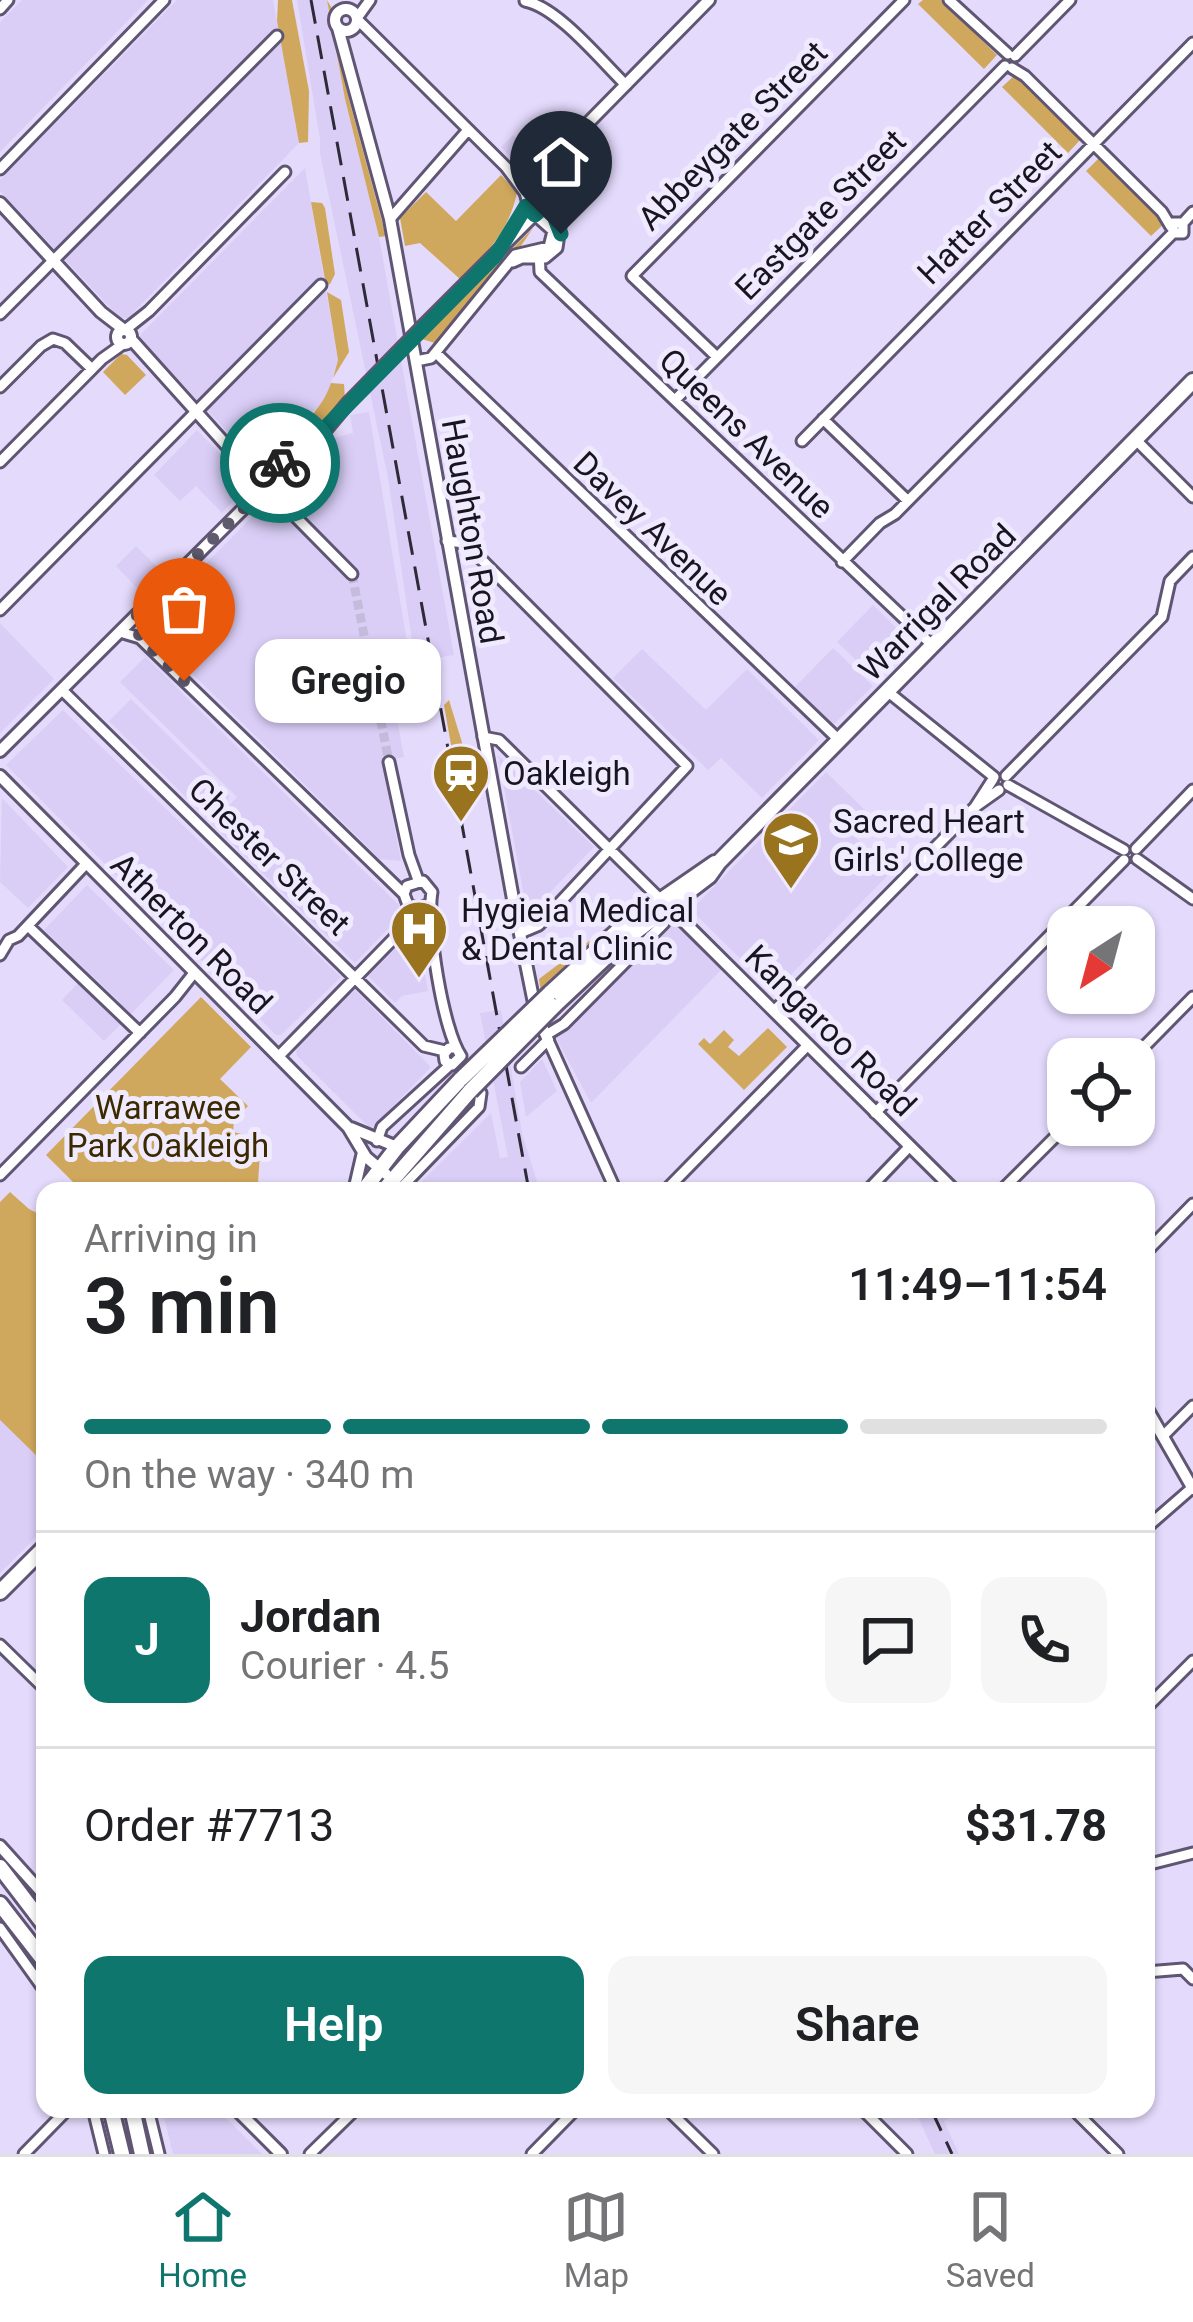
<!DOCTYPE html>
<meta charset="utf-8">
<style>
:root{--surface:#fff;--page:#f6f6f6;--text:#202124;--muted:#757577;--line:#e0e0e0;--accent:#0f766e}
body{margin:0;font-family:Roboto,sans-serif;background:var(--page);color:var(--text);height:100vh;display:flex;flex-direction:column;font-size:45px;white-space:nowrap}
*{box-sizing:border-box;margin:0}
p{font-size:39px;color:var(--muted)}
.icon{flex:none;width:66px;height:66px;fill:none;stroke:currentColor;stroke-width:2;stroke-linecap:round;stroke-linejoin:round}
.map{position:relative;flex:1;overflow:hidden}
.panel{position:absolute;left:36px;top:1182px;width:1119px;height:936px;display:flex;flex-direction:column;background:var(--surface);border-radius:24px;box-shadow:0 3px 9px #0004}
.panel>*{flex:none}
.needle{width:78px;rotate:216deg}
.buttons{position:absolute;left:1047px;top:906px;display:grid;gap:24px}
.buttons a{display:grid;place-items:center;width:108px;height:108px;border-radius:24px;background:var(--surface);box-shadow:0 3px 9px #0004;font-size:60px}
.pin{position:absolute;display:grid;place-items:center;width:102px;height:102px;color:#fff;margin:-123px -51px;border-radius:50% 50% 50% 0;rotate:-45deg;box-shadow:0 0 12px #0007}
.pin .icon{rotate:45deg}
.courier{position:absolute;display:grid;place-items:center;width:120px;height:120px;margin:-60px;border:9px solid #0f766e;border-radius:50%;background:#fff;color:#222;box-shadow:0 3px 15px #0007}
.bubble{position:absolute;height:84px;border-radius:24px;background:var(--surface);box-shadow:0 3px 9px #0004;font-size:39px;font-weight:600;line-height:84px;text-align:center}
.summary em{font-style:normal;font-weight:600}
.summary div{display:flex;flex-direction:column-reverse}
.summary{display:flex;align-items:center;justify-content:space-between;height:204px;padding:0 48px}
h1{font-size:78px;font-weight:600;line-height:90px}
.bar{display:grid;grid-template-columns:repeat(4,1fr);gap:18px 12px;align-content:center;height:144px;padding:0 48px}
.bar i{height:15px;border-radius:9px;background:var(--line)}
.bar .selected{background:var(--accent)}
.bar p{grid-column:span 4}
.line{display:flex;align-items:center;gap:30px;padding:0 48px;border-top:3px solid var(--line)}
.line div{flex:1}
.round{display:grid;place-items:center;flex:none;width:126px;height:126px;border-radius:24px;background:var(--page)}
.cta{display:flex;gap:24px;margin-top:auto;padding:24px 48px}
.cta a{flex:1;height:138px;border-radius:24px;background:var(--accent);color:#fff;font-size:48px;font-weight:600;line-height:138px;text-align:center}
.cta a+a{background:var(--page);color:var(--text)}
.menu{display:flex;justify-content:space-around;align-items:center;height:168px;border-top:3px solid var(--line);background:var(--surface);font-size:33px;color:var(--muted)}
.menu a{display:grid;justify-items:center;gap:6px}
.menu .selected{color:var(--accent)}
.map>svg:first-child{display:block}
.built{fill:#dacef7}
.green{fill:#d0a85d}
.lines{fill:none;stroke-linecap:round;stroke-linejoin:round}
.minor-tunnel{stroke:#c5bcdb;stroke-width:9;stroke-dasharray:9 4.5;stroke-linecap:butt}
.minor-casing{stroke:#605673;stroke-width:15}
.tertiary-casing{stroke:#605673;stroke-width:16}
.trunk-casing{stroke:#605673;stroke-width:20}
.minor{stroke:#fff;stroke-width:9}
.tertiary{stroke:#fff;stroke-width:10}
.trunk{stroke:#fff;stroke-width:14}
.rail{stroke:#2e2a38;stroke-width:3;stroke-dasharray:24 12;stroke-linecap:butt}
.tertiary-bridge-casing{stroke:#605673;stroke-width:16;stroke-linecap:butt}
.trunk-bridge-casing{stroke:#605673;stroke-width:20;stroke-linecap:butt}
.tertiary-bridge{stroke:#fff;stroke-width:10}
.trunk-bridge{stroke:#fff;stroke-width:14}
.done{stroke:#5f5a6d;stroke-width:12;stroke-dasharray:0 21.6}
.route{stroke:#0f766e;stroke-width:15}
.labels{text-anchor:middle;stroke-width:10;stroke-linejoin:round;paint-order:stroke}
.street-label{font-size:33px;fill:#181520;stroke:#f0eaff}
.poi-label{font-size:33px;fill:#181520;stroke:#f0eaff;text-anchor:start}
.park-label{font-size:33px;fill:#3c2900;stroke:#f0eaff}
</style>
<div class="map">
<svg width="1193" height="2154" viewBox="0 0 1193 2154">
<rect width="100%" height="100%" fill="#e4dafc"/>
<path class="built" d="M22 0H148L0 152V22Z
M177 0H273L299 143 128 318H120L0 191V180Z
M297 0H327L345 99 379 237 454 655 415 661 388 478 320 154V139Z
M513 135 539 161 528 174 501 147Z
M305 168 338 360 326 398 306 419 305 433 291 446 285 444 257 463 140 339 141 334Z
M369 412 418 709 396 713 404 757 382 761 401 861 380 859 146 628V624L262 507 267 506 280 517 299 497 292 492 289 481 333 438 353 433 350 415Z
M197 430 231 465 242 483 241 493 222 513 196 486 180 501 154 475Z
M136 546 163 573 142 593 116 566Z
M873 605 914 645 878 681 837 642Z
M0 623 54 679 0 733Z
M833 648 873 686 833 725 794 688Z
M642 649 706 710 747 669 819 740 762 798 721 758 708 770 613 678Z
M145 657 405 911 355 963 212 824 237 797 120 682Z
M131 699 229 795 228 801 209 820 109 721Z
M63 710 341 977 281 1035H276L6 765Z
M498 755 594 847 530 913 527 912Z
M826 772 868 813 850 832 891 872 774 992 691 910Z
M2 798 68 867 28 908 0 882Z
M87 885 174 970 126 1019 114 1007 119 1001 44 930Z
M676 917 724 967 591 1103 556 1038Z
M417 932 428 991 402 996 395 1003 368 976 411 933Z
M79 982 123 1022 104 1041 62 1000Z
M355 990 431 1067 371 1129 297 1056 296 1049Z
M501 1010 522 1133 540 1191H511L509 1188 506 1191H412L491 1113 500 1158 508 1157 480 1013Z
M542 1059 557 1091 526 1117 520 1082Z
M0 1420 45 1464V1528L0 1573Z
M162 2109H217L262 2154H173Z
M914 2109H950L953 2116 944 2121 959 2154H935Z"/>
<path class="green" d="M278 0H292L309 91 308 142 299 143 277 21Z
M327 0 334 12 332 21 350 103 386 236 379 237 345 99Z
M923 0H941L997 55 984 69 918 4Z
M1016 74 1081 139 1068 153 1002 87Z
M1099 158 1165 223 1151 236 1086 171Z
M501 175 517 192C510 229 487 254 461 280L420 243 405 246 400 218 426 192 456 221Z
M311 202 322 203 325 208 335 274 330 284 326 285Z
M533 228 519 249 438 344 422 339Z
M327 292 341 300 349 352 333 378 338 360Z
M121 354 127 355 146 375 125 395 103 372Z
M331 383 344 384 345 399 303 441C308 410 321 412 331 383Z
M449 700 468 762H454L444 705Z
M609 926 541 993 539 979Z
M201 997 251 1047 220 1079 248 1106 234 1120 233 1132 246 1135 260 1153 258 1183 252 1182 250 1191H82L46 1155Z
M768 1028 787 1047 744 1090 698 1044 704 1038 710 1044 724 1030 734 1040 728 1047 739 1056Z
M10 1192 29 1209 45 1217V1464L0 1420V1202Z"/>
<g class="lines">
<path class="minor-tunnel" d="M352 574 389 762"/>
<defs>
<path id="minor" d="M949 0 1008 54
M525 1C558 7 602 62 626 85
M0 9 8 0
M357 18 370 0
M357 19 506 167 526 194
M1015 56 1070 0
M1012 68 1025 76 1162 212 1171 227
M0 169 164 0
M390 219 468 130
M1183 223V233H1173V223H1183L1193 212
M539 251 540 272 932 645
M513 262 522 258H545L557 248 560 227 547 198
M0 314 277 36
M125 330 149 311 285 172
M436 353 839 740
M717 357 632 276 904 0
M416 361 431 358 515 255 549 247 553 231 535 215
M0 387 41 346 53 339 65 343 92 369
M675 400 1005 66
M823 419 908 501
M1135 439 1193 497
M802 441 1193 43
M0 462 102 359 123 344
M275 496 352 574
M447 541 465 543 687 766 539 925 520 933
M842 562 880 523 895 514 1173 233
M0 610 321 285
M120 632 140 638 404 894
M62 690 424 1046 445 1051
M887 691 994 777
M483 737 499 740 660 899
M389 762 409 855 418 880
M1006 776 1162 617 1170 581 1193 557
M1008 785 1124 850
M975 807 993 779
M1136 849 1193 790
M1137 859 1193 899
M429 904 419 909 408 905 404 894 407 886 423 881 432 892C426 925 443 1030 461 1056L452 1065 445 1061 444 1054 449 1048H455
M28 926 140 1033
M0 955 9 940 18 936 85 865
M774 1011 975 807 999 790
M546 1035 564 1024 664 923 669 907
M278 1057 404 928 411 907
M1132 1059 1193 997
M521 1067 548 1040 616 1191
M875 1113 1124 860
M377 1141 382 1127 450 1065
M0 1175 175 997 194 973
M398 1191 479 1107 481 1093 474 1081
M665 1191 808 1045
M867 1191 910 1146
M1001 1191 1068 1124
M1146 1252 1193 1204
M1163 1436 1193 1406
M1146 1528 1192 1488
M0 1645 45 1689
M1146 1708 1193 1661
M1146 1865 1193 1853
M0 1928 45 1991
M1146 1972 1183 1969 1193 1979
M93 2109 104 2154
M148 2109 159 2154
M667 2109 713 2154
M862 2109 907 2154
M1073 2109 1118 2154
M24 2154 68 2109
M310 2154 356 2109
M532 2154 576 2109"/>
<path id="tertiary" d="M335 20a11 11 0 1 1 22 0a11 11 0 1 1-22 0Z
M338 28 390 219 513 899 536 1013 548 1040
M565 149 551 173 544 207 531 214 526 194 534 178 709 0
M0 203 101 312 123 329
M420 329 534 215
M117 337a7 7 0 1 1 14 0a7 7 0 1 1-14 0Z
M131 339 236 456 260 471
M267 470 279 477 281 486 275 496 263 500 251 488 256 474 274 467 315 438
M282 482 348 403
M0 751 256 496
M0 776 348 1127 366 1157 386 1174
M669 907 955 1191
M351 1128 397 1147
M354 1191 363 1152
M1146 1407 1193 1489
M0 1846 45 1896
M236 2109 281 2154"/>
<path id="trunk" d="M550 993 622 927 715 863
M554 1006 621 943 709 876 719 862 1193 381
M363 1191 397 1147 461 1079
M383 1191 470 1091
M0 1592 45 1547
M0 1867 45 1926
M0 1904 45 1962
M111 2109 122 2154
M132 2109 142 2154"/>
</defs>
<use href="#minor" class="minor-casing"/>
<use href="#tertiary" class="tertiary-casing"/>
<use href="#trunk" class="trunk-casing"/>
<use href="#minor" class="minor"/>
<use href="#tertiary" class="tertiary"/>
<use href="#trunk" class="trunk"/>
<path class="rail" d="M311 0 529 1191
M931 2109 952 2154"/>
<defs>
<path id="tertiary-bridge" d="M348 403 420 329"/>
<path id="trunk-bridge" d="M461 1079 550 993
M470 1091 554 1006"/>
</defs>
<use href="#tertiary-bridge" class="tertiary-bridge-casing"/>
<use href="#trunk-bridge" class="trunk-bridge-casing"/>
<use href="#tertiary-bridge" class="tertiary-bridge"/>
<use href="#trunk-bridge" class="trunk-bridge"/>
</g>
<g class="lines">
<path class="done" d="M184 681 140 638 134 618 256 496 251 483 256 474 280 463"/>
<path class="route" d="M280 463 315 438 496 255 526 206 535 215 544 207 547 198 561 234"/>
</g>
<defs>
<symbol id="station-pin" viewBox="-11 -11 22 30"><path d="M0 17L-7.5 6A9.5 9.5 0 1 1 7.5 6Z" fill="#99731e" stroke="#f0eaff"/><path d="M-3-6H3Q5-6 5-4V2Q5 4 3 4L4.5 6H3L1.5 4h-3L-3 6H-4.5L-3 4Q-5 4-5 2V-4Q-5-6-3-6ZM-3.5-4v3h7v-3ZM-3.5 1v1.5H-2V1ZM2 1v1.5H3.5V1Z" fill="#fff"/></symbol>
<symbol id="school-pin" viewBox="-11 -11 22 30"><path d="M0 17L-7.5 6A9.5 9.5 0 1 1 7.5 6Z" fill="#99731e" stroke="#f0eaff"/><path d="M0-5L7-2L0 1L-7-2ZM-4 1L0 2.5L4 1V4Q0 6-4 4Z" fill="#fff"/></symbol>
<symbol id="hospital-pin" viewBox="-11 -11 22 30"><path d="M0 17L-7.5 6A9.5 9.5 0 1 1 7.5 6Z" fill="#99731e" stroke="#f0eaff"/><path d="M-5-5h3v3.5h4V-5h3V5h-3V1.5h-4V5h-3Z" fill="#fff"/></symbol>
</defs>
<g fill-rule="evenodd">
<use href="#station-pin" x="428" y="740" width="66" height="90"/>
<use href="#school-pin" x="758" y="807" width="66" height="90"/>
<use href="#hospital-pin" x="386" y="896" width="66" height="90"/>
</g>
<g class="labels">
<g class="street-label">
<text transform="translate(732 135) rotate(-45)" y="12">Abbeygate Street</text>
<text transform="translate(989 212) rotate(-45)" y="12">Hatter Street</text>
<text transform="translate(820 214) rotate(-45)" y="12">Eastgate Street</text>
<text transform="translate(747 433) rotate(44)" y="12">Queens Avenue</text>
<text transform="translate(653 528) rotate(44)" y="12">Davey Avenue</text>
<text transform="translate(473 531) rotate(80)" y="12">Haughton Road</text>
<text transform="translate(937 602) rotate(-45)" y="12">Warrigal Road</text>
<text transform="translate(270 856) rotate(44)" y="12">Chester Street</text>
<text transform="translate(192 933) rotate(45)" y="12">Atherton Road</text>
<text transform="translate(831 1030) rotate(45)" y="12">Kangaroo Road</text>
</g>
<g class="poi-label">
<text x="503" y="785">Oakleigh</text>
<text x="833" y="833">Sacred Heart<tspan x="833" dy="38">Girls' College</tspan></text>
<text x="461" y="922">Hygieia Medical<tspan x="461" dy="38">&amp; Dental Clinic</tspan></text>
</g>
<g class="park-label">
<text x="168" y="1119">Warrawee<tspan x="168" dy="38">Park Oakleigh</tspan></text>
</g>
</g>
</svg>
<div class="buttons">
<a><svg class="needle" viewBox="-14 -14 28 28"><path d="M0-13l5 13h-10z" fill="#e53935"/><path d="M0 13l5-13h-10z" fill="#757577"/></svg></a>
<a><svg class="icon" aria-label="locate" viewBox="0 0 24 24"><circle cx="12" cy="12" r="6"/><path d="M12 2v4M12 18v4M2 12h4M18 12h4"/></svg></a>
</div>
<div class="pin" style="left:184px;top:681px;background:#ea580c"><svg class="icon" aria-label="bag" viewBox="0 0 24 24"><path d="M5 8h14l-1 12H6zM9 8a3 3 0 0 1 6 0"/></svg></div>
<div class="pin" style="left:561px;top:234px;background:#1f2937"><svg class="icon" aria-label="home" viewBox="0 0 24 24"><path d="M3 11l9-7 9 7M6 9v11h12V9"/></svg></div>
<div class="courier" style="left:280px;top:463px"><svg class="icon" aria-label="bike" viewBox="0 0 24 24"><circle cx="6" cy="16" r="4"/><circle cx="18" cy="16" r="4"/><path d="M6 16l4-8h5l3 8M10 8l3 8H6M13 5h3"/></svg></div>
<div class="bubble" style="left:255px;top:639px;width:186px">Gregio</div>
<section class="panel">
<div class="summary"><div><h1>3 min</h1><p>Arriving in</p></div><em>11:49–11:54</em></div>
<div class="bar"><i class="selected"></i><i class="selected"></i><i class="selected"></i><i></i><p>On the way · 340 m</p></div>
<div class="line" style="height:216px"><b class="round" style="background:var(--accent);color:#fff">J</b><div><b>Jordan</b><p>Courier · 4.5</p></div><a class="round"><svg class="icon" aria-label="chat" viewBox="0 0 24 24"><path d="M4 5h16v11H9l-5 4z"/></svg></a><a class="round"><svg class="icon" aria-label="phone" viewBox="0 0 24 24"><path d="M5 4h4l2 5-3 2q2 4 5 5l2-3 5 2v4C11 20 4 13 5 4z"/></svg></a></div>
<div class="line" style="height:156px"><div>Order #7713</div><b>$31.78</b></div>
<div class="cta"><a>Help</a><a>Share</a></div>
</section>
</div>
<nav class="menu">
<a class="selected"><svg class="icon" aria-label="home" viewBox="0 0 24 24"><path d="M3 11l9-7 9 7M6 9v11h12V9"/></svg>Home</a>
<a><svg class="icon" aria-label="map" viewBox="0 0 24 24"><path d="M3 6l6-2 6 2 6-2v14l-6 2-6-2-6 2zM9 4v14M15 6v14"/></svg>Map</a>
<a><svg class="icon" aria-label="saved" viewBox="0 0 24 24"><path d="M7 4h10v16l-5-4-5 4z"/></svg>Saved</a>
</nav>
